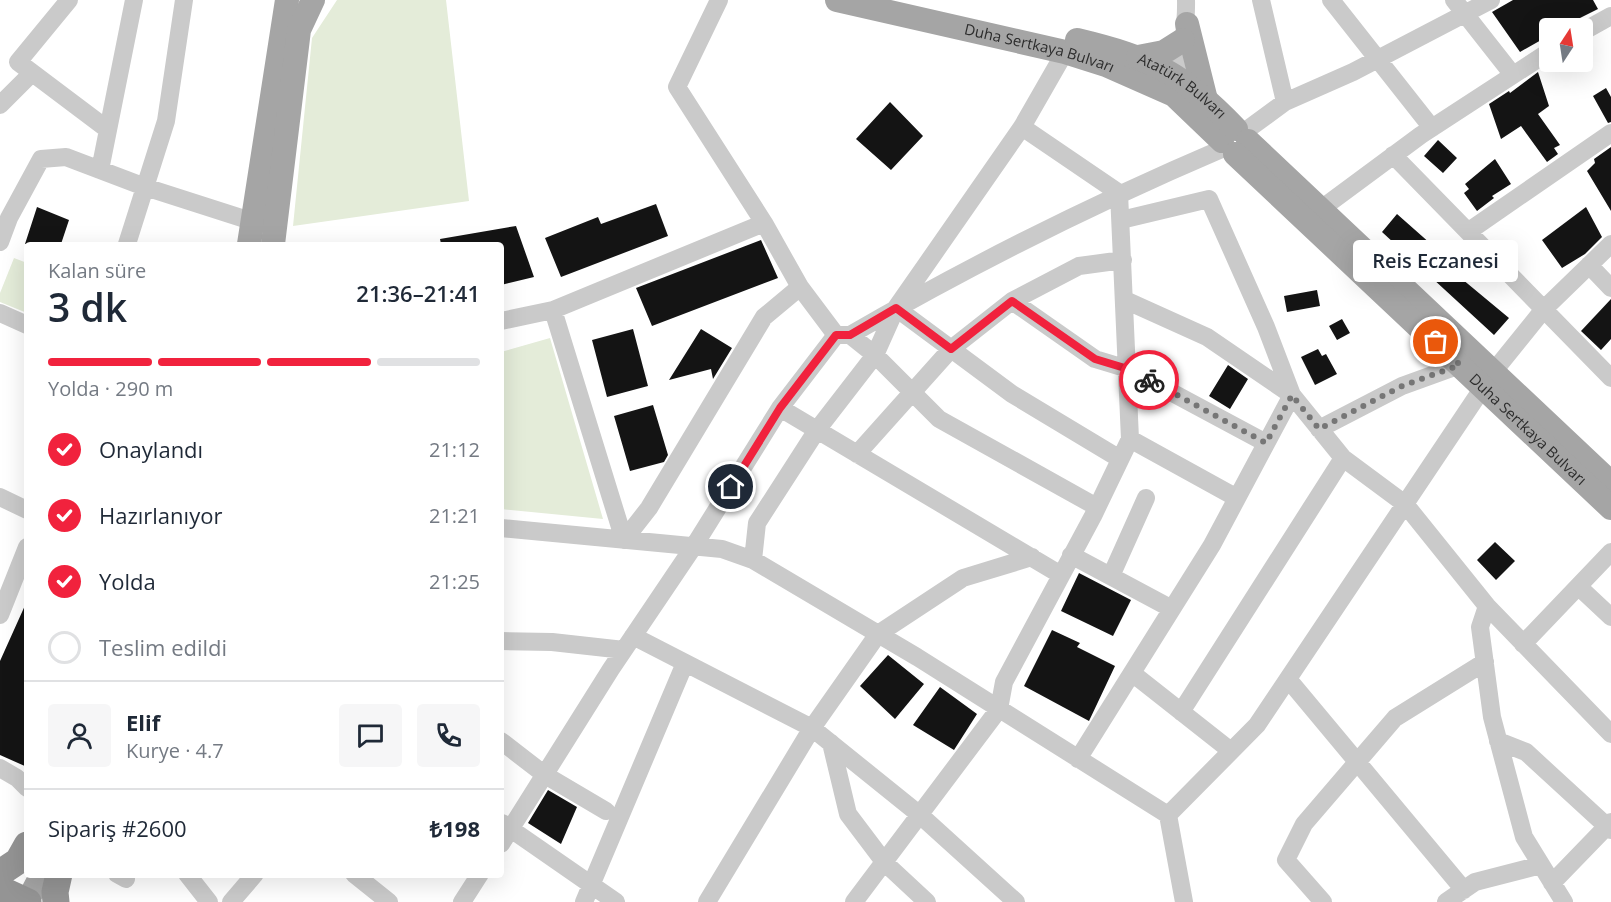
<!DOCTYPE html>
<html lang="tr">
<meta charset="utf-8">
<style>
:root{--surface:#fff;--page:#f6f6f7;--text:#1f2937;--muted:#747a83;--line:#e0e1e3;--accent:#f1223d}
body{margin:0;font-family:"Open Sans",sans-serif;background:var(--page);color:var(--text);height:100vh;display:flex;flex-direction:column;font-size:22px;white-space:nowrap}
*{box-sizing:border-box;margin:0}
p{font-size:20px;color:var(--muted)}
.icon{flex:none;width:33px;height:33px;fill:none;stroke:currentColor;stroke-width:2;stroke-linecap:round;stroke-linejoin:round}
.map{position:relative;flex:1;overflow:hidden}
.side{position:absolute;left:24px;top:242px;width:480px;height:636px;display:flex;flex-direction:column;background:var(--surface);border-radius:6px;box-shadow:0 6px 24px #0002}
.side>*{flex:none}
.needle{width:39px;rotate:12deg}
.fabs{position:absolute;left:1539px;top:18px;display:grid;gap:12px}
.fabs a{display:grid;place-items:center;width:54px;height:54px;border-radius:6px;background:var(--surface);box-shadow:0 6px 24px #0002;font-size:30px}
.pin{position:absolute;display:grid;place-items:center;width:51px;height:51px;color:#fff;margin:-26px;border:3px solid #fff;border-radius:50%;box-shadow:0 2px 6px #0007}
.courier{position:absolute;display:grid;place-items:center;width:60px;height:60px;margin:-30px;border:4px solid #f1223d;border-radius:50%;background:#fff;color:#222;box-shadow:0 2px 8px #0007}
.bubble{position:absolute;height:42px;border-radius:6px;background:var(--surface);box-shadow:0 6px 24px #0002;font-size:20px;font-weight:600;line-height:42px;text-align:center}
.summary em{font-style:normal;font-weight:600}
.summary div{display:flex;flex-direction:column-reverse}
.summary{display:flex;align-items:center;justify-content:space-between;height:102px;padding:0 24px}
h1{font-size:39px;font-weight:600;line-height:45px}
.bar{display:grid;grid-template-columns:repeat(4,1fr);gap:9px 6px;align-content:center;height:72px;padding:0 24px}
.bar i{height:8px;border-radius:4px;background:var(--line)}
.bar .current{background:var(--accent)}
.bar p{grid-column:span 4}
.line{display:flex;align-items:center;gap:15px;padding:0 24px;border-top:2px solid var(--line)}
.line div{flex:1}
.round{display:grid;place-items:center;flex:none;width:63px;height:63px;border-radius:6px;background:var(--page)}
ol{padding:0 24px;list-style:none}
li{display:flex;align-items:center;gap:18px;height:66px}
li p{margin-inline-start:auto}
li .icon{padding:6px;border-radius:50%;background:var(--accent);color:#fff;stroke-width:4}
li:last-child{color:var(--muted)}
li i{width:33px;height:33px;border:3px solid var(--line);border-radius:50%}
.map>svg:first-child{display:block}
.green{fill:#e4ecd9}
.building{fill:#141414}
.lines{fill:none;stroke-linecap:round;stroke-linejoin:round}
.minor{stroke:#cacaca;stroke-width:18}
.major{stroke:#a5a5a5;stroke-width:24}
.highway{stroke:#949494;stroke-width:27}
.done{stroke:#767676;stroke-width:6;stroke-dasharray:0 10.8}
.route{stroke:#f1223d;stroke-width:8}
.labels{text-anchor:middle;stroke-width:6;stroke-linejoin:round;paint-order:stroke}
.street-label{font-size:15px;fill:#2d2d2d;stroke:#fff}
</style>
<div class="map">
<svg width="1611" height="902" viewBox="0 0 1611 902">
<rect width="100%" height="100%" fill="#fff"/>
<path class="green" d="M337 0H446L469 201 293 226 312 38Z
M14 258 27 263V313L0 302V293Z
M550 338 603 519 501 509V352Z"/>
<path class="building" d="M1513 0H1593L1598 9 1560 28H1550V35L1520 52 1492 12Z
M1538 72 1549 106 1538 114 1560 145 1554 148 1558 154 1547 162 1521 126 1501 139 1489 104 1509 91 1510 93Z
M1606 88 1611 97V122L1608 123 1593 96Z
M890 102 923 136 891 170 856 139Z
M1438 140 1457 158 1443 173 1424 156Z
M1611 147V211L1587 171 1595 163 1594 159Z
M1495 159 1511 184 1492 196 1494 198 1477 211 1464 193 1469 189 1465 184Z
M656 204 668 236 561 277 545 238 598 217 601 224Z
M37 207 69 220 61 244H25Z
M1586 207 1602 237 1585 254 1562 268 1542 240Z
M1397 214 1466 275 1462 279 1509 318 1494 335 1382 232Z
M516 226 534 277 501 285V244H441L440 239Z
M761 240 778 278 652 326 636 288Z
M1317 290 1320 306 1287 312 1284 296Z
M1611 299V339L1601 350 1581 331Z
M1342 319 1350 333 1337 340 1329 326Z
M633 329 648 386 607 397 592 340Z
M701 329 732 348 713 379 711 369 669 380Z
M1318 349 1322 356 1326 354 1337 374 1315 385 1301 357Z
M1228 365 1248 379 1230 409 1209 396Z
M653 405 668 455 664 462 630 471 614 416Z
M1495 542 1515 561 1496 580 1477 560Z
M1079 573 1131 600 1113 636 1061 611Z
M27 601V767L0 755V661Z
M1052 630 1080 643 1077 647 1115 666 1089 721 1024 686Z
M888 655 924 684 895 719 860 686Z
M940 687 977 714 954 750 913 725Z
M548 790 577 807 561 844 528 823Z"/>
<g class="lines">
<path class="minor" d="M69 0 18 62 107 129
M719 0 677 87 764 223 800 287 836 335H850C971 265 1095 203 1224 148
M1261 0 1285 102
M1331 0 1432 128
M1454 0 1513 75
M1582 32 1611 16
M1181 90C1179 59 1187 31 1186 0
M0 105 32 73
M1244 132 1285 102 1353 72 1491 0
M1393 155 1611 378
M100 170 134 0
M1321 209 1421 135 1550 51
M1469 231 1611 133
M0 242 9 218 41 159 66 157 145 187 251 221
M127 244 166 121 184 0
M1589 265 1611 288
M1125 300 1207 337 1292 395 1343 458 1405 504 1487 606 1611 734
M1012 301 1095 359 1128 369 1266 443
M896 308 1012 394 1120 459
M553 310 624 540
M0 313 27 325
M501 321 553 310 764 223
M850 335 875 355 939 419 1097 507
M780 408 1061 575
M1319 429 1402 386 1460 365
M1130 439 1237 498
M857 454 951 349 1012 301 1079 266 1123 260
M0 497 27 510
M501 528 722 549 753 560 917 657 1168 815
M624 540 649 508 764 317 800 287
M1071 555 1172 609
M753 560 757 523 817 430 875 355 896 308 1022 127 1065 52
M1111 576 1146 498
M1580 588 1611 617
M1487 606 1480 627 1492 717 1524 837 1564 902
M0 615 27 547
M633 636 812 728 920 815 1016 902
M501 641 552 642 624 650
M1523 644 1611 552
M1132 673 1231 751
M1288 679 1464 890
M1181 712 1343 458
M501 741 545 775 606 811
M1498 741 1526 752 1611 830
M831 743 848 814 885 863 927 902
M1078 759 1212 545 1292 395 1266 327 1209 199 1121 220
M0 768 17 778 27 788
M502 823 616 902
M501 844 611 669 694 546 780 408 836 335
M117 874 126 879
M187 874 209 902
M354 874 389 902
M1552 883 1611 822
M231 902 255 874
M462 902 480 874
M584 902 685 663
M707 902 812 728 878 634 963 578 1032 557
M854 902 999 709 1004 682 1093 516 1130 439 1119 193 1022 127
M1184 902 1168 815 1257 725 1494 371 1544 309 1611 244
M1323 902 1286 860 1304 824 1395 718 1485 662
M1446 902 1475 882 1541 865"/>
<g class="major">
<path id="s1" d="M837 0 1065 52 1106 65 1174 95 1222 141"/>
<path d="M1187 24 1205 96"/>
<path id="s2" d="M1077 40C1152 58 1183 73 1236 129"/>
<path d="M1138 57 1164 52 1183 40"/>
<path d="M1248 141 1611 483"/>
<path id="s3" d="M1235 154 1611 508"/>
<path d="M249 244 287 0"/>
<path d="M273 244 299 30 313 0"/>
<path d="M33 891 42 874"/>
</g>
<path class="highway" d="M0 873 18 861 27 845
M0 889 28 902
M56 902 55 892 59 874"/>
</g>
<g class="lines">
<path class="done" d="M1149 380 1266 443 1292 395 1319 429 1402 386 1460 365 1436 342"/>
<path class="route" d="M731 487 780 408 836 335H850L896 308 951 349 1012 301 1095 359 1128 369 1149 380"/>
</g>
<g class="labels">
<g class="street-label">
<text dy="5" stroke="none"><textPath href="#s1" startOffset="208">Duha Sertkaya Bulvarı</textPath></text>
<text dy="5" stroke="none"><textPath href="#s2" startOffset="116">Atatürk Bulvarı</textPath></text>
<text dy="5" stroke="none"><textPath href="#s3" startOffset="402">Duha Sertkaya Bulvarı</textPath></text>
</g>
</g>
</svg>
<div class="fabs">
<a><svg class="needle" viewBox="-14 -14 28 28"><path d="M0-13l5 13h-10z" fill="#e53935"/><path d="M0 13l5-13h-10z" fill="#747a83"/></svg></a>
</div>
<div class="pin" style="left:1436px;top:342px;background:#ea580c"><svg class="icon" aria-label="bag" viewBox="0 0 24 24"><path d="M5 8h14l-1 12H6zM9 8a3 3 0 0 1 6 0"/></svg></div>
<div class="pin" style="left:731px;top:487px;background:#1f2937"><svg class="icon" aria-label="home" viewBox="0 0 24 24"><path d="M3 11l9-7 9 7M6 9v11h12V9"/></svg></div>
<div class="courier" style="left:1149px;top:380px"><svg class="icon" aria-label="bike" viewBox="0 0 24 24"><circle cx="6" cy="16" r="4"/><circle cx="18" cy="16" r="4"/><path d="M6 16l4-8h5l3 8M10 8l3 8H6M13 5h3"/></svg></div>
<div class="bubble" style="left:1353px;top:240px;width:165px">Reis Eczanesi</div>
<section class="side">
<div class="summary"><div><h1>3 dk</h1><p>Kalan süre</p></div><em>21:36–21:41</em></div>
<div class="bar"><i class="current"></i><i class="current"></i><i class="current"></i><i></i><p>Yolda · 290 m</p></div>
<ol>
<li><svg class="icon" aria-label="check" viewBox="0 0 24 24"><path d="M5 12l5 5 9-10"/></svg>Onaylandı<p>21:12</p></li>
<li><svg class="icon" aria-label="check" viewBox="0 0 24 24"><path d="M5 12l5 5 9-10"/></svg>Hazırlanıyor<p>21:21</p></li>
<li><svg class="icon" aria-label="check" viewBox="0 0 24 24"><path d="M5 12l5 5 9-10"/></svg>Yolda<p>21:25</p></li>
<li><i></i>Teslim edildi</li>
</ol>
<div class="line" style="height:108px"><a class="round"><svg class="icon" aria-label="person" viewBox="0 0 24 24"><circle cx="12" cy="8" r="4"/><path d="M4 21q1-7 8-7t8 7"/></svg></a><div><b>Elif</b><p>Kurye · 4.7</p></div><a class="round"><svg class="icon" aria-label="chat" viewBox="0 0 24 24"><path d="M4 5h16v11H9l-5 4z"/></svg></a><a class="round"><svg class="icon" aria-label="phone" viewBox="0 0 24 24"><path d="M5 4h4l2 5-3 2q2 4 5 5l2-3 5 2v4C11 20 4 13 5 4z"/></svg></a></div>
<div class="line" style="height:78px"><div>Sipariş #2600</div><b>₺198</b></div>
</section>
</div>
